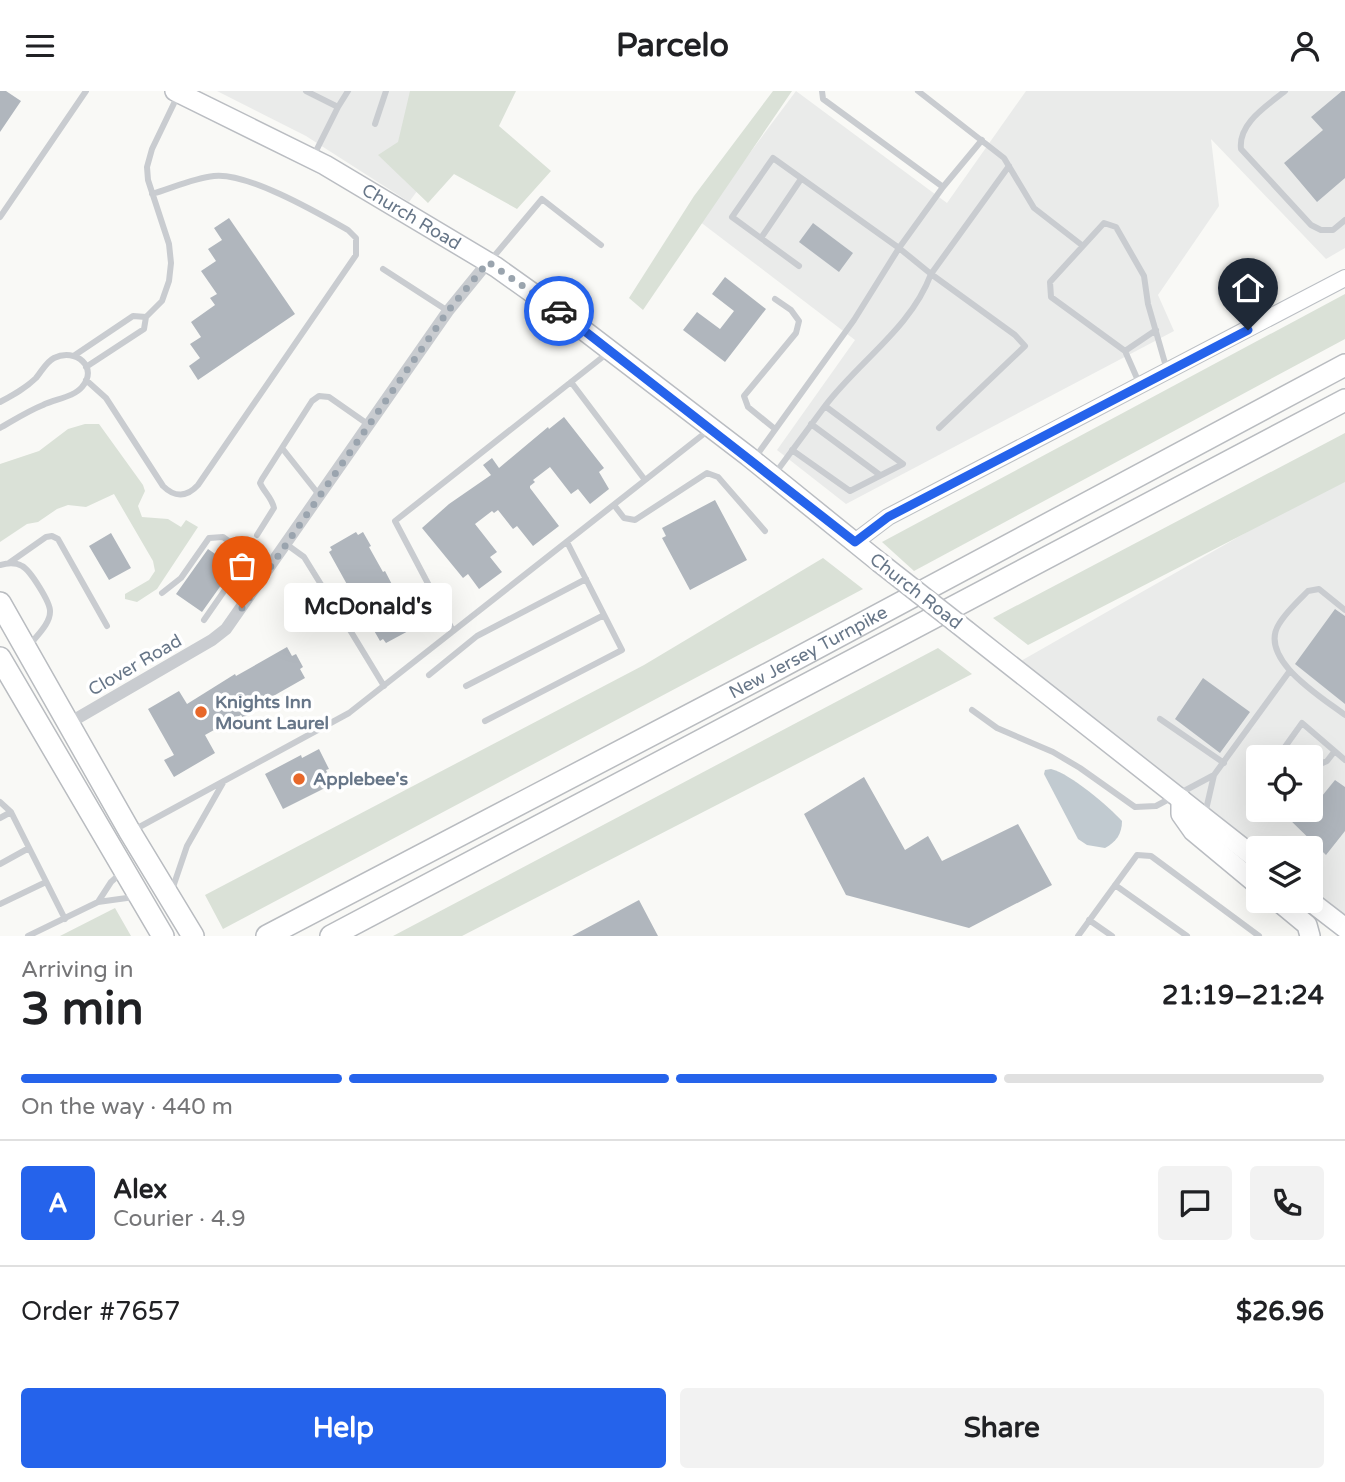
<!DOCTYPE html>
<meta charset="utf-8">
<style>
:root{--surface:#fff;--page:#f2f2f2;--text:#202124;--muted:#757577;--line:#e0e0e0;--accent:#2563eb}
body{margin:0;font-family:"Varela Round",sans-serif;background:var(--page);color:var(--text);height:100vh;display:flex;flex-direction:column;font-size:26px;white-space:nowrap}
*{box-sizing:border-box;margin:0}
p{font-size:23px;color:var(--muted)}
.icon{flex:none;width:38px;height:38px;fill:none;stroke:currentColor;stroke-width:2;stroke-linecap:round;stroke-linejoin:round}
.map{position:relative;height:845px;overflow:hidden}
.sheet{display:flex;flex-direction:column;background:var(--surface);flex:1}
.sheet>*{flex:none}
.fabs{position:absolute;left:1246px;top:654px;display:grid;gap:14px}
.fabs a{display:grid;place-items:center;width:77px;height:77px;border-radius:7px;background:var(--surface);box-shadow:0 7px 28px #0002;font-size:35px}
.pin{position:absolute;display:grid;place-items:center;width:60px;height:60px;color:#fff;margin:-72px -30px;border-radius:50% 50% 50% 0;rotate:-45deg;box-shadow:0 0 7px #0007}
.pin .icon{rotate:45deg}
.courier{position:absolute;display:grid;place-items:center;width:70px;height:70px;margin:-35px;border:5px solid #2563eb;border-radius:50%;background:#fff;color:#222;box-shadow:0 2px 9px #0007}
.bubble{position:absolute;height:49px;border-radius:7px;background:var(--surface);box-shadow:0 7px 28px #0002;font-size:23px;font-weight:700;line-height:49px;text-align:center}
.headline em{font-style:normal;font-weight:700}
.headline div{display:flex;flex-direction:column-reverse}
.headline{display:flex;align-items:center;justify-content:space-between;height:119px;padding:0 21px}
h1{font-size:46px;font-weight:700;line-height:52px}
.bar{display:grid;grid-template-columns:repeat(4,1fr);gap:10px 7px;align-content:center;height:84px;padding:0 21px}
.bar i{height:9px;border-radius:5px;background:var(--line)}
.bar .active{background:var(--accent)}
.bar p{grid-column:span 4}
.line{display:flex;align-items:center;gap:18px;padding:0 21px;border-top:2px solid var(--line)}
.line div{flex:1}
.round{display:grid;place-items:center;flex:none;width:74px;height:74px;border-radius:7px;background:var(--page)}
.action{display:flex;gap:14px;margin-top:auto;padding:14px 21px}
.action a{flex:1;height:80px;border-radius:7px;background:var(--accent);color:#fff;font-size:28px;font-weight:700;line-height:80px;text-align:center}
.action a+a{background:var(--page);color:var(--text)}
header{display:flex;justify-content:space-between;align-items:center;height:91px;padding:0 21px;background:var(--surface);font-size:32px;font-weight:700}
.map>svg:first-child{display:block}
.built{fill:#eaebea;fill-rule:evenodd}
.green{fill:#dae1d7}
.water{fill:#c1cad0}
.building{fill:#b0b6bd}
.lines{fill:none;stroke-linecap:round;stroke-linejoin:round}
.secondary-casing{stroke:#bbbfc4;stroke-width:18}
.primary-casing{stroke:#babdc2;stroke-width:22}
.highway-casing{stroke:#b9bcc0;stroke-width:24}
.lane{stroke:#c9ccd0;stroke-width:6}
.street{stroke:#c9ccd0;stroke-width:12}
.secondary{stroke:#fff;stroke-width:16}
.primary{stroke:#fff;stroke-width:19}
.highway{stroke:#fff;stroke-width:21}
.primary-bridge-casing{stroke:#babdc2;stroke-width:22;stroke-linecap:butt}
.primary-bridge{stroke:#fff;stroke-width:19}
.done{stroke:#9aa4ae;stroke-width:7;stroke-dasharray:0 12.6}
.route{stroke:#2563eb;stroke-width:9}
.poi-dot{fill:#e76729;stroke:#fff;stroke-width:2.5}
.labels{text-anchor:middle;stroke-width:7;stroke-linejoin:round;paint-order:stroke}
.street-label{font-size:18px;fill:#677688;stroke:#fff}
.poi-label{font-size:18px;font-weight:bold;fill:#677688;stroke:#fff;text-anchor:start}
</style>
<header><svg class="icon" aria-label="menu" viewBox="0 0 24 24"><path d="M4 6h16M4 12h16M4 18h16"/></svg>Parcelo<svg class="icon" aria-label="person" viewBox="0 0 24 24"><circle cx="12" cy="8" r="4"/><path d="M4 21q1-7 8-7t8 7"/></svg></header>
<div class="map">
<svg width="1345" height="845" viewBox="0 0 1345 845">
<rect width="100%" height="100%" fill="#f9f9f6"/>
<path class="built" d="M217 0H491L409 111 306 45Z
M796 0 947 112 1026 0H1345V157L1326 168 1211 48 1219 115 1158 204 1174 240 846 413 777 359 855 249 699 130Z
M1345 385V837L1311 810V758H1258L1012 575ZM1258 667H1311V719H1258Z"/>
<path class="green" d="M410 0H516L499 35 551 80 517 118 454 83 428 112 378 64 398 51Z
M773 0H792L643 219 629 207 694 105Z
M1345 203V248L914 480 882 451Z
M85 333H99L143 394 145 400 138 415 142 426 168 428 181 436 186 429 198 436 157 498 137 511 125 508V503L149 489 155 480 153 470 114 403 86 416 68 414 57 418 38 431 27 433 0 451V373L39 360 68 338Z
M1345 342V391L1028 554 993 527Z
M823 467 863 498 223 838 205 804 644 574Z
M938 557 972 583 462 845H393Z
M115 817 131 845H60Z"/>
<path class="water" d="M1051 678C1071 683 1108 715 1122 730 1122 743 1116 751 1105 757L1087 754 1078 748 1044 683 1045 679Z"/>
<path class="building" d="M0 0H6L21 10 0 41Z
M1342 0H1345V87L1317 111 1284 72 1323 39 1311 26Z
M229 127 295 223 198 289 189 275 200 267 190 253 201 246 191 231 215 214 210 207 217 203 201 180 216 170 208 158 222 149 214 137Z
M813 132 853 162 839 181 799 151Z
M725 186 766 218 725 271 683 239 697 221 720 238 734 220 712 203Z
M564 326 604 377 599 381 609 398 590 413 578 398 571 403 550 376 533 389 535 391 530 395V397L559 435 533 455 517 435 513 438 498 419 494 422 492 420 475 433 497 461 490 466 502 481 479 498 468 483 463 487 422 437 449 413 491 384 483 374 492 367 499 377 548 336 549 338Z
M715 409 747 469 690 499 662 447 666 445 662 437Z
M356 441 358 444 363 441 371 455 369 456 383 481 385 480 412 532 409 533 412 538 386 552 383 548 380 550 357 510 344 518 337 516 334 523 329 526 321 513 325 511 332 513 335 510V505L349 497 329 461 332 459 330 456Z
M111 442 131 477 109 489 89 455Z
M208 458 234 476 202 521 176 503Z
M1335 518 1345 525V613L1295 573Z
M287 556 292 565 296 563 303 576 300 578 305 587 254 616 256 619 243 627 241 624 205 644 215 662 174 686 164 669 174 664 148 618 179 600 187 613 235 583 236 585Z
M1203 587 1250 621 1220 662 1175 628Z
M319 658 329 678 326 679 333 693 283 718 265 683 301 664 302 667Z
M864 686 905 759 928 745 942 770 1018 733 1052 794 969 837 846 804 804 723Z
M1335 689 1345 696V740L1326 764 1287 726 1292 719H1311V696L1322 705Z
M639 809 658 845H572Z"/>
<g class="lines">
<defs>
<path id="secondary" d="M855 451 888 426 1345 187"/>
<g id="primary">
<path id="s1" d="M175 0 325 74 496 176 569 228 748 365 879 471"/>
<path d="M967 540 1258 769"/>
<path d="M1181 708V723L1193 740 1258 794"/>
<path d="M1278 810 1307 834 1310 845"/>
<path d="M1310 810 1345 837"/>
</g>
<g id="highway">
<path d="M0 512 130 741 193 845"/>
<path d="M0 567 163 845"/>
<path id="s2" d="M267 845 764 585 1345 274"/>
<path d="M331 845 1345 309"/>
</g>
</defs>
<use href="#secondary" class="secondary-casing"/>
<use href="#primary" class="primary-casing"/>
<use href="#highway" class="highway-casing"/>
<path class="lane" d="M306 0 338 16 313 66
M822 0 823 8 943 96 899 157 931 183C911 237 859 270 825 315
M918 0 1004 67 1034 117 1083 155
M1285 0C1267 15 1238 32 1241 58L1311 134 1321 139H1333L1345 129
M338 16 348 0
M375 33 386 0
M943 96 982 49
M0 126 86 0
M761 147 801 88
M490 170 542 108 601 154
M383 178 448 220
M1125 260 1156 239
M75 264 133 225 146 226
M86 276 144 238 146 226 162 210 169 190 171 172 169 153 148 89 147 76 152 58 178 4
M86 289 106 307 163 395C175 407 187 406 198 394L356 164V147L348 139C318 122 247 81 214 85 194 87 172 97 152 103
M571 291 645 389
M1140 294 1125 260 1051 206 1050 191 1104 132 1116 136 1144 185 1148 213 1167 279
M0 311C13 304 26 297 36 287 42 280 46 271 54 267 76 256 99 277 82 296 74 306 55 308 43 314 28 320 14 329 0 337
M811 333 880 384
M939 337 1025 255 1015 244 931 183 1009 75
M775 338 748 316 744 305 796 242 799 230 791 219 775 208
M282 357 320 405
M754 368 854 229 899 157 773 67 732 126 799 175
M774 384 825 315 903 373 850 400 792 359
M614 414 624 427 635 429 707 382 718 386 765 440
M257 444 274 417C272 407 264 401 260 392L262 388 312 310 319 305 329 306 369 334
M286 453 304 466 330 508
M9 472 46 446 52 445 58 448 107 535
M0 474C7 472 15 471 22 475 30 479 51 512 50 521 50 533 36 545 30 554
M162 502 181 487 209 447 223 446 242 460 245 470 204 529
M1345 519 1319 498 1308 500C1298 510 1286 521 1279 533 1257 568 1323 607 1345 624
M339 521 384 595
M453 540 395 430 609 261
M429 584 477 545 586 488
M466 595 604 524
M972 619 997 637 1053 661 1080 677 1135 716 1156 715 1214 684 1289 581
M1160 628 1224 672
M485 630 622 559 567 451
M1277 667 1302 632 1345 669
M1311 677 1327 670 1334 661
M1258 693 1252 702 1258 705
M0 711 11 721 65 828
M1205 723 1214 684
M0 727 11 721
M132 740 349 622 710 338
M0 773 29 757
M121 782 111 791 98 811 134 806
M1115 794 1187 845
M172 799 187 755 224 690
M0 813 46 791
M1089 829 1112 845
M28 845 98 811
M1078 845 1137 764 1151 765 1259 845"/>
<path class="street" d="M69 632 212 549 226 538 448 220 488 171"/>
<use href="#secondary" class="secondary"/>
<use href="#primary" class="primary"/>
<use href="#highway" class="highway"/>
<defs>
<path id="primary-bridge" d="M879 471 967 540"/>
</defs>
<use href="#primary-bridge" class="primary-bridge-casing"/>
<use href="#primary-bridge" class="primary-bridge"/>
</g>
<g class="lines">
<path class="done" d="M242 517 448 220 488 171 559 220"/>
<path class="route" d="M559 220 855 451 888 426 1248 239"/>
</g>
<g class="poi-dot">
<circle cx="201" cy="621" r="7"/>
<circle cx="299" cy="688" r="7"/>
</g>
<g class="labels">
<g class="street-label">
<text dy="6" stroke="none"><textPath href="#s1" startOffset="268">Church Road</textPath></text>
<text transform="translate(916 500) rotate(38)" y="6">Church Road</text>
<text dy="6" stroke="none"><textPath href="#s2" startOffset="611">New Jersey Turnpike</textPath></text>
<text transform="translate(135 574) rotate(-30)" y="6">Clover Road</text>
</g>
<g class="poi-label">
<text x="215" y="617">Knights Inn<tspan x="215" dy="21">Mount Laurel</tspan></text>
<text x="313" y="694">Applebee's</text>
</g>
</g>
</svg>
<div class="fabs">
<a><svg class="icon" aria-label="locate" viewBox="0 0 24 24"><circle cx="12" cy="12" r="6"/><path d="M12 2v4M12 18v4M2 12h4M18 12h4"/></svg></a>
<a><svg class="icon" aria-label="layers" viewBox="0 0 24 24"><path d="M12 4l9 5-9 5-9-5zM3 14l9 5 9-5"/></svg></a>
</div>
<div class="pin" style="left:242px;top:517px;background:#ea580c"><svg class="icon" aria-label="bag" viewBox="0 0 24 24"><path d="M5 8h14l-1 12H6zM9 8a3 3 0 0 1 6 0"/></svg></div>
<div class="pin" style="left:1248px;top:239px;background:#1f2937"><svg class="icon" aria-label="home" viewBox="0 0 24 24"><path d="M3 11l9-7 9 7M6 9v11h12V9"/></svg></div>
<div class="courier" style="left:559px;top:220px"><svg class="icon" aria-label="car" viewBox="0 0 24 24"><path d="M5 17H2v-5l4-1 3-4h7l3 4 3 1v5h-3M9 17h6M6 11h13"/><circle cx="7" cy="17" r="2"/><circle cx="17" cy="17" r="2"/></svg></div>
<div class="bubble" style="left:284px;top:492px;width:168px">McDonald's</div>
</div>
<section class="sheet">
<div class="headline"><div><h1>3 min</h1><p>Arriving in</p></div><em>21:19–21:24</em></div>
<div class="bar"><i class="active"></i><i class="active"></i><i class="active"></i><i></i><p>On the way · 440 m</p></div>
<div class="line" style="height:126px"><b class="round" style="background:var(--accent);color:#fff">A</b><div><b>Alex</b><p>Courier · 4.9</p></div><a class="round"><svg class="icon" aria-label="chat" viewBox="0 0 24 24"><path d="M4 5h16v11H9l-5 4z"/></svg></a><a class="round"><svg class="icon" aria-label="phone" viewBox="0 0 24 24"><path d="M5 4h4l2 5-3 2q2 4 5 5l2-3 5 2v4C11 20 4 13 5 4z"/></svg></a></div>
<div class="line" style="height:91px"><div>Order #7657</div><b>$26.96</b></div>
<div class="action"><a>Help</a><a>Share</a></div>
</section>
